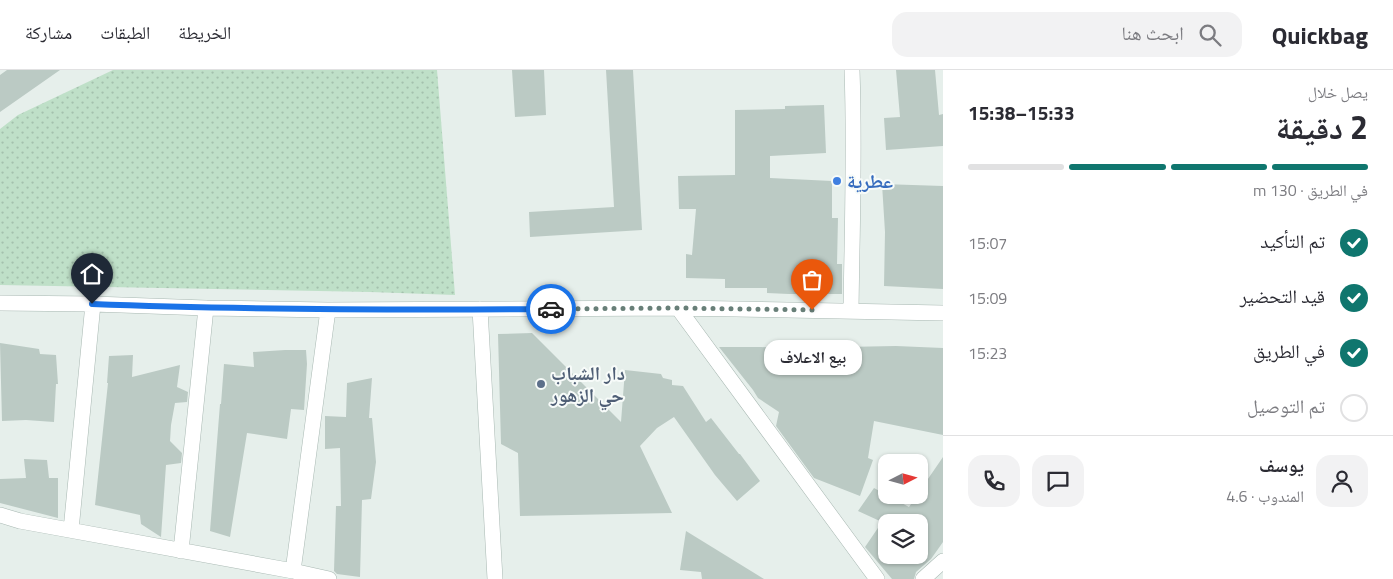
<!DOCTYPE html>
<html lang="ar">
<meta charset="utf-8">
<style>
:root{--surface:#fff;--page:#f2f2f3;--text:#2b2b33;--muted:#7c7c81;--line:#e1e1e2;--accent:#0f766e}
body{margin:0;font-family:"Titillium Web","Noto Naskh Arabic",sans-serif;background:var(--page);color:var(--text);direction:rtl;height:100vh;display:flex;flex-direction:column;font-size:19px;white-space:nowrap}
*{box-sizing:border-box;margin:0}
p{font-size:16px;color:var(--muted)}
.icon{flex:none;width:28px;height:28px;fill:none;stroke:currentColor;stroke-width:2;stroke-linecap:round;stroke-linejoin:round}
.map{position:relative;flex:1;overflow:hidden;direction:ltr}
.sheet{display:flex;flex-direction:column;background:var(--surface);width:450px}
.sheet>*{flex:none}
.needle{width:32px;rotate:84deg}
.tools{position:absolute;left:878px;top:384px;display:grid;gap:10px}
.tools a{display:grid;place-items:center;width:50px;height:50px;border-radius:10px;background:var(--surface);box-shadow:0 1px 4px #0004;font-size:25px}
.pin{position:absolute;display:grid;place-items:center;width:42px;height:42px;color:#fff;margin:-51px -21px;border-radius:50% 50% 50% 0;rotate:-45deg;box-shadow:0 0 5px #0007}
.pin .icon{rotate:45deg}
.courier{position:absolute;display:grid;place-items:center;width:50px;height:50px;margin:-25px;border:4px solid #1a73e8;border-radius:50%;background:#fff;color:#222;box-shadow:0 1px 6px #0007}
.bubble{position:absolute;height:35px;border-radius:15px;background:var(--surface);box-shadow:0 1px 4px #0004;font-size:16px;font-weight:700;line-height:35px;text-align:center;direction:rtl}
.head em{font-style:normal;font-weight:700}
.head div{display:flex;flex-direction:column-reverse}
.head{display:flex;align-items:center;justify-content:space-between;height:85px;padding:0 25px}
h1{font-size:32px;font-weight:700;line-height:38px}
.bar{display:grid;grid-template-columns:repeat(4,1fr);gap:8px 5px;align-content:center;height:60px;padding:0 25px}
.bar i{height:6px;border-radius:4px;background:var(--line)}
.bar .current{background:var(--accent)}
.bar p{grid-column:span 4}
.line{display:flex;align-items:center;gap:12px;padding:0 25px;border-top:1px solid var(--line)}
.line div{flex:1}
.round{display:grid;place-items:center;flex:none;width:52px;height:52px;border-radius:15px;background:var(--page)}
ol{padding:0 25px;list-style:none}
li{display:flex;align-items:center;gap:15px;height:55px}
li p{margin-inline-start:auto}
li .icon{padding:5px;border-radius:50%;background:var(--accent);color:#fff;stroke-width:4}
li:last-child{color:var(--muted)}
li i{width:28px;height:28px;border:2px solid var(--line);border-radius:50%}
header{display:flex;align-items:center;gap:30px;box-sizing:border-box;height:70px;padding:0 25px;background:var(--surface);border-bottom:1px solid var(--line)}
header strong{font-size:24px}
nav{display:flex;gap:28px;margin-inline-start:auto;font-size:18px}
.search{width:350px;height:45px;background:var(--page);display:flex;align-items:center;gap:12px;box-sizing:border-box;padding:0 18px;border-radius:15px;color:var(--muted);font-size:19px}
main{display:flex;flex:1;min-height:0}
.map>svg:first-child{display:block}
.grass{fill:url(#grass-dots)}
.building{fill:#bbcac4;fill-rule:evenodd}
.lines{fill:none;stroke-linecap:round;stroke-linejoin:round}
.minor-casing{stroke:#a8b8b2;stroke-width:16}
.minor{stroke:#fff;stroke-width:15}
.done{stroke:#687f78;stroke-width:5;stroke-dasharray:0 9}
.route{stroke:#1a73e8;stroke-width:6}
.shop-dot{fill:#3f7fe0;stroke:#f7fbf9;stroke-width:2}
.service-dot{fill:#5c6f8a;stroke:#f7fbf9;stroke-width:2}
.labels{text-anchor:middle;stroke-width:4;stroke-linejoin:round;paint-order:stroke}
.shop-label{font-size:19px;font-weight:bold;fill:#366cbe;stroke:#f7fbf9;text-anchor:start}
.service-label{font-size:19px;font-weight:bold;fill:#4e5e75;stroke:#f7fbf9;text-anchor:start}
</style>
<header>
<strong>Quickbag</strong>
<div class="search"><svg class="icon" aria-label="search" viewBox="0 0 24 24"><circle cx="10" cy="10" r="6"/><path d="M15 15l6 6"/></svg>ابحث هنا</div>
<nav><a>الخريطة</a><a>الطبقات</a><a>مشاركة</a></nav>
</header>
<main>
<section class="sheet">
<div class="head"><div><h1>2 دقيقة</h1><p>يصل خلال</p></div><em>15:33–15:38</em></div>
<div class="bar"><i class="current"></i><i class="current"></i><i class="current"></i><i></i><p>في الطريق · 130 m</p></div>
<ol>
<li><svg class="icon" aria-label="check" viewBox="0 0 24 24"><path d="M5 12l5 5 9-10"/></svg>تم التأكيد<p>15:07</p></li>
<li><svg class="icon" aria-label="check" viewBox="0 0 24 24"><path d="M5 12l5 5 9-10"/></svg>قيد التحضير<p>15:09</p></li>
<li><svg class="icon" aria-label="check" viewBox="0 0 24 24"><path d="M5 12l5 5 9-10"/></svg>في الطريق<p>15:23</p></li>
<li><i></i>تم التوصيل</li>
</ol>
<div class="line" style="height:90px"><a class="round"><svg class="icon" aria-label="person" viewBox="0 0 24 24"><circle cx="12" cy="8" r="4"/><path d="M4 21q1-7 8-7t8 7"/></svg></a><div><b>يوسف</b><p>المندوب · 4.6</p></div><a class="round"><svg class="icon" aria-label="chat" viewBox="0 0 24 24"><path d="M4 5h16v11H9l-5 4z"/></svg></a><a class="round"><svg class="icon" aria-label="phone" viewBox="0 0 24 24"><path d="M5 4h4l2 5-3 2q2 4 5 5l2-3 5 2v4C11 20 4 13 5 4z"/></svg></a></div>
</section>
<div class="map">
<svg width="943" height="509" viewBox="0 0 943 509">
<defs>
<pattern id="grass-dots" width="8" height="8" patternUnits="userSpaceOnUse" patternTransform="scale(1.25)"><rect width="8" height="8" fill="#bfe0c8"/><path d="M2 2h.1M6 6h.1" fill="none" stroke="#a4c1ad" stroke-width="1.8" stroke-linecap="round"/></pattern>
</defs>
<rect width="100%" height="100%" fill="#e6efeb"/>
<path class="grass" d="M113 0H437L455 225 370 222 0 215V59L18 45Z"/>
<path class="building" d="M7 0H60L0 42V5Z
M512 0H544L546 45 515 47Z
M606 0H633L642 160 530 167 529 142 614 137Z
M896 0H935L939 45 943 44V76L886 80 884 48 900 47Z
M824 35 826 83 770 86V108L832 111V148H838L837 194H842V224H789L767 223V218H725V209L686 208V184L692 185 696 139H679L678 106 735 105V40L785 39V36Z
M882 114 943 116V219L884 216 885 162Z
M532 263 621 352 625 300 661 304 663 308 672 310V315L683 316 706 352 711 348 739 384H740L760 411 737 431 715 405 674 347 657 358 640 376 672 443 520 446 518 383 501 374 498 264Z
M0 273 39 279 40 284 56 285 58 314H56L54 352 26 350 2 351Z
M896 276 943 278V365L874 351 868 388 873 390 860 426 814 408 776 356 779 342 758 328 753 320 719 277H761L844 282V277Z
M285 280H306L307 294 304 340 291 339 287 369 247 363 230 467 210 461 220 334H221L224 294 254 297 253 282Z
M133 285 132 307 180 295 177 317 188 322 187 332 175 333 171 355 170 371 182 383 181 393 166 395 161 467 141 454 140 445 95 435 108 313H107L109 286Z
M372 308 369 348H372L376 392 371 429 362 430 360 507 337 504 334 501 336 436H341L340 378 325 379V346L346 347 347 313Z
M943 387V472L931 489 916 502 914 509H892L865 477 882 452 858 441 874 418 909 437 917 425H919V422ZM886 452H919V485H886Z
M24 389 47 390 49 408H58V448L0 433V409L26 408Z
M686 461 764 509H702L701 502 680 500Z"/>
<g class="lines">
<defs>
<path id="minor" d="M0 233 93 234 206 238 328 240 678 238 943 243
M678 238 877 509
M480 239 495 509
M851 241C852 161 855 80 852 0
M0 445 20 451 293 501 329 509
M71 460 93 234
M181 481 206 238
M293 501 328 240
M923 509 943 491"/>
</defs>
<use href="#minor" class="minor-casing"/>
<use href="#minor" class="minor"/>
</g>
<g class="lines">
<path class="done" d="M551 239 678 238 812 240"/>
<path class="route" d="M92 234C245 240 398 240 551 239"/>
</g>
<circle class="shop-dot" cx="837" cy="111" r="5"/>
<circle class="service-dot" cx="541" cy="314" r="5"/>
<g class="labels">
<g class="shop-label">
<text x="847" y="118">عطرية</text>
</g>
<g class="service-label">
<text x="551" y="310">دار الشباب<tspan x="551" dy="22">حي الزهور</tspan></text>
</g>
</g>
</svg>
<div class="tools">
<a><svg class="needle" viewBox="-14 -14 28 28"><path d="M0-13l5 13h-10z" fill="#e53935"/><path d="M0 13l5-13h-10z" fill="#7c7c81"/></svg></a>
<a><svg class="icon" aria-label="layers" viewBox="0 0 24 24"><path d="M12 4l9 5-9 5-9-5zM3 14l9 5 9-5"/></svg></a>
</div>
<div class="pin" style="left:812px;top:240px;background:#ea580c"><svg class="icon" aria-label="bag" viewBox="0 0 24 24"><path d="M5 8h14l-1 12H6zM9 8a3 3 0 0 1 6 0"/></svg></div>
<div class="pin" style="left:92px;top:234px;background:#1f2937"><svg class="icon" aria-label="home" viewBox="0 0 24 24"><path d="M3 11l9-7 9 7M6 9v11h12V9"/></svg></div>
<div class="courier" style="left:551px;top:239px"><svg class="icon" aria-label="car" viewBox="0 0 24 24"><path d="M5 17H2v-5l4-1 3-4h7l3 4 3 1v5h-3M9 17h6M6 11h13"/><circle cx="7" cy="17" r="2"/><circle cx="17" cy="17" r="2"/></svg></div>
<div class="bubble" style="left:764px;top:270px;width:98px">بيع الاعلاف</div>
</div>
</main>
